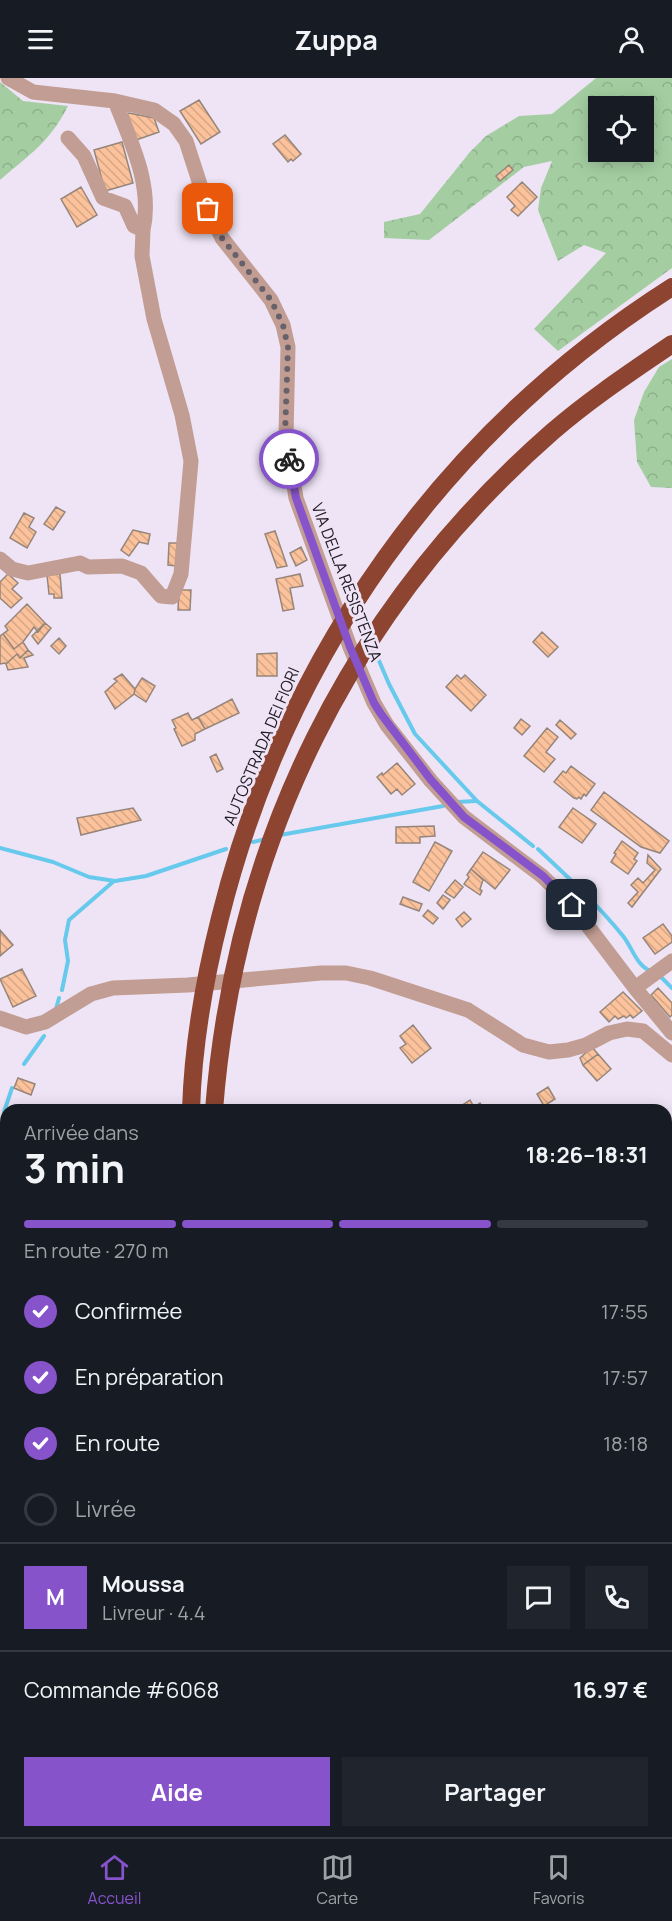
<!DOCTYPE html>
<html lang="fr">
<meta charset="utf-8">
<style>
:root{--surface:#171b24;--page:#20242c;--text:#f1f3f6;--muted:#9ea1a6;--line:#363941;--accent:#8653cb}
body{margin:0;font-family:Manrope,sans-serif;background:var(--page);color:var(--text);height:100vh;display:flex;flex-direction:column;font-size:22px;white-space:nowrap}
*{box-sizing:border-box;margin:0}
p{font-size:20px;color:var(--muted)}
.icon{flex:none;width:33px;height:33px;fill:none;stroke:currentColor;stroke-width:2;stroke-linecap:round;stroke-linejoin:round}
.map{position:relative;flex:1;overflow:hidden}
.side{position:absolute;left:0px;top:1026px;width:672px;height:734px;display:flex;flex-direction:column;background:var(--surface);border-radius:18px 18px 0 0;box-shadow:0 3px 15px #0003}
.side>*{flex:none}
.fabs{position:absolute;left:588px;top:18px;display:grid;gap:12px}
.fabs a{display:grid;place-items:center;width:66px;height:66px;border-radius:0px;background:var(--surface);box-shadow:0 3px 15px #0003;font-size:30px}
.pin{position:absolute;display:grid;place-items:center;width:51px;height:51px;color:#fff;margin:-26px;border-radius:12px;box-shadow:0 3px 9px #0006}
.courier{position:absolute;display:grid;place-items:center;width:60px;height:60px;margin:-30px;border:4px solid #8653cb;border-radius:50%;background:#fff;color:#222;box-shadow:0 2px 8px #0007}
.head em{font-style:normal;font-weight:700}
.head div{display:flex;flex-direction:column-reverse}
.head{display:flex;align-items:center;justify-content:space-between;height:102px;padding:0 24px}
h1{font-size:39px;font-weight:700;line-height:45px}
.bar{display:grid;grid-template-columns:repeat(4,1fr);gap:9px 6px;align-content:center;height:72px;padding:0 24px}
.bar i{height:8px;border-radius:4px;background:var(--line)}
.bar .active{background:var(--accent)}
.bar p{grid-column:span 4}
.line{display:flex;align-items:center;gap:15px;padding:0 24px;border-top:2px solid var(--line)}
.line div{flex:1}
.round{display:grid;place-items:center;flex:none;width:63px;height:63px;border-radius:0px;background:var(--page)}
ol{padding:0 24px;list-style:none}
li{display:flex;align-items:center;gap:18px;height:66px}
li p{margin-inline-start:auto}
li .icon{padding:6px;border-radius:50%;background:var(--accent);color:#fff;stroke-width:4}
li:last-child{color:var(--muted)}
li i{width:33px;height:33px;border:3px solid var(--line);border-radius:50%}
.primary-button{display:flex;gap:12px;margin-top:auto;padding:12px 24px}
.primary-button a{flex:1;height:69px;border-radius:0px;background:var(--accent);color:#fff;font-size:24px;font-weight:700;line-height:69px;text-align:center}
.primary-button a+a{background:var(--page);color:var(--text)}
header{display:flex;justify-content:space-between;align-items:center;height:78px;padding:0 24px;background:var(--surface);font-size:27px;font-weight:700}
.dock{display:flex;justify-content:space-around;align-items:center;height:84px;border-top:2px solid var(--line);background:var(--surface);font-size:16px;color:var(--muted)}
.dock a{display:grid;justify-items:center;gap:3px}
.dock .active{color:var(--accent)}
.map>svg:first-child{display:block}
.forest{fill:url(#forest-crowns);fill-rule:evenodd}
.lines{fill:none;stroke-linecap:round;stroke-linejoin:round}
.stream{stroke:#67c9ec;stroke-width:4}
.building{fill:url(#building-back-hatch);stroke:#96857a;stroke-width:1.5}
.path{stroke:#97909d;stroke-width:2;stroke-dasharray:1.5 4.5;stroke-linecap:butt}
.minor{stroke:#c29d93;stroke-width:15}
.highway{stroke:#8d4431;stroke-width:18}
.highway-bridge{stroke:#8d4431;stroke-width:18}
.done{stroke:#67616b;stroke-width:6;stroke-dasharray:0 10.8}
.route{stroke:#8653cb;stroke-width:8}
.labels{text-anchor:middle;stroke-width:6;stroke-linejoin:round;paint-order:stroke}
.street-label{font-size:16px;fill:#1e1a21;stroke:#eee4f5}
</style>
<header><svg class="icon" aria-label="menu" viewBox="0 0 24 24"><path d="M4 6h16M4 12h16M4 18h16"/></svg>Zuppa<svg class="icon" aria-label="person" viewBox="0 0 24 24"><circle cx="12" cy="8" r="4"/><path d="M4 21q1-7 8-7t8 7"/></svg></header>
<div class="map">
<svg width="672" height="1759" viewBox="0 0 672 1759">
<defs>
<pattern id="forest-crowns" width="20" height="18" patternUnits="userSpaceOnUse" patternTransform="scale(1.5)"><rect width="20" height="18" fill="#a4cea2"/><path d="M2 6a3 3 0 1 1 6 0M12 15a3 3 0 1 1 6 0" fill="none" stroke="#8db08b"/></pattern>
<pattern id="building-back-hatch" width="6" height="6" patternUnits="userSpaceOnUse" patternTransform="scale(1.5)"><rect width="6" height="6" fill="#fbc29b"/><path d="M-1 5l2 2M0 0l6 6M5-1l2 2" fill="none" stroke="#d7a685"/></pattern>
</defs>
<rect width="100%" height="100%" fill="#eee4f5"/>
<path class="forest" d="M596 0H672V190L558 273 534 251 606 175 584 167 558 183 538 132 541 110 552 83 524 89 429 162 384 160V144L420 136 470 74 486 58 519 38 552 36ZM598 28H644V74H598Z
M0 4 23 23 68 28C50 64 29 77 0 102Z
M672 281V410L651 409 637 384 634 342 644 314 659 289Z
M672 1481V1759H329L330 1754H666V1484Z"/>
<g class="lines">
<path class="stream" d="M374 571 389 606 415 656 477 723 533 768
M457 724 476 723
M280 757 443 728
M253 764 266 761
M0 770 53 784 89 799 115 803 146 798 226 771
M538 771C568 799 597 826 623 858 632 869 637 889 651 893
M660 898 672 910
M62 912 68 883 65 862 69 842 114 803
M56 931 59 920
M24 986 44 958
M0 1125 5 1077 4 1034 12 1010
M0 1195 6 1209
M666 1487 672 1484"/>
</g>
<path class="building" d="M199 22 220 54 201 66 180 33Z
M129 35 154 40 159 54 136 62 125 38Z
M285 57 301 76 293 83 291 81 288 84 273 66Z
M122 64 133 105 105 113 94 72Z
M509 87 513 92 500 103 496 98Z
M522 104 537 119 518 138 511 132 515 128 507 119Z
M81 109 97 137 77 149 61 121Z
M56 429 65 434 53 452 44 446Z
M24 435 34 440 29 449 36 454 27 470 10 460Z
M133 452 150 456 148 466 139 464 129 478 121 472Z
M275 453 287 488 277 490 265 456Z
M169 465H177L176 488 168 487Z
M301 469 307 482 296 488 290 475Z
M8 496 18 505 12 511 22 520 11 530 0 520V504Z
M60 496 62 520H54V516H49L47 497Z
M300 496 303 508 290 510 294 531 283 533 276 501Z
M179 512H191L190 532H178Z
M27 526 45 545 38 554 34 549 23 564 14 571 3 556 8 552 5 548Z
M45 545 51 550 38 566 32 558Z
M542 554 558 569 548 579 533 564Z
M3 556 14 571 23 564 28 572 20 580 17 576 6 586 5 585 0 586V558Z
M59 560 66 568 59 576 51 568Z
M28 572 33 577 24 580 28 589 8 592 6 586 17 576 20 580Z
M277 575V598H257V576Z
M122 596 135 611 134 616 115 631 105 614 117 603 114 601Z
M457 597 461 601 465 597 486 617 471 633 446 609Z
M142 600 155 608 146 624 134 616 135 611Z
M232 621 239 635 205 651 198 639Z
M188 635 192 642 198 639 205 651 195 656V662L182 668 174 651 176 650 172 642Z
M521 641 530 648 522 657 514 650Z
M560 642 576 656 571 661 556 647Z
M547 650 558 659 546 674 555 681 544 694 524 678Z
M216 676 223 691 217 694 210 679Z
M397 685 415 706 402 717 397 711 391 716 377 699 382 695 383 697Z
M571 688 595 706 586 718 584 716 581 721 579 719 577 721 574 720 554 704 563 693 566 695Z
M604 714 669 763 660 775 641 769 591 732Z
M133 730 141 742 81 757 77 740Z
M573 730 596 746 582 765 559 749Z
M434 748 435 758 420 759V765H396V749Z
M622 763 638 775 634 781 637 783 628 796 611 784 616 776 614 775Z
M435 764 452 773 429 813 413 804Z
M483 774 510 792 495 811 471 791Z
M648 777 661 791 632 829 628 825 638 814 631 807 638 800 643 805 655 792 647 785Z
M471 791 483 802 480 811 482 813 480 817 464 806 469 799 467 797Z
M455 802 463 809 454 820 445 814Z
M443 817 450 822 443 831 437 825Z
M403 819 422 826 419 833 400 826Z
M428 832 438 840 433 846 423 838Z
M464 834 471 841 462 849 456 841Z
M663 846 672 858V864L655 876 643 860Z
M0 852 13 867 0 878Z
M22 891 36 918 13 929 0 901Z
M658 910 672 925V937L670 939 651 917Z
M623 914 642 933 633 940 630 937 626 940 624 938 618 941 615 938 609 944 600 934Z
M413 947 431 970 412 985 400 970 406 966 400 958Z
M592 969 598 976 583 987 580 980Z
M598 976 611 991 597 1003 583 987Z
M18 1000 35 1006 31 1017 14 1010Z
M548 1009 555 1021 544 1028 537 1016Z
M470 1022 474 1029 480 1025 485 1032H464L461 1028Z"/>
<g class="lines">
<path class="path" d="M0 1452 6 1442"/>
<path class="minor" d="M8 0 33 14 115 23 154 32 174 46 186 63 208 131 222 160 271 222 283 247 288 269 286 357 296 420 350 569 374 625 387 647 431 703 464 739 542 798 572 827 635 910 672 955
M68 60 84 78 103 120 125 128 134 148 143 152C153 108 131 64 115 23
M0 481 12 491 28 495 80 485 88 489 122 488 141 495 161 518 172 519 181 496 191 383 182 337 154 241 142 178 143 152
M635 910 672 883
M0 940 26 949 45 944 91 916 113 910 188 907 321 895H346L370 900 468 932 523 967 549 974 568 972 586 967 609 955 627 951 643 953 672 977
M666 1387 672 1385
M666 1429 672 1423
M666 1465 672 1463"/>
<path class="highway" d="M188 1754V1759
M218 1754V1759"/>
<path class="highway-bridge" d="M191 1032C193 968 204 903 220 840 285 578 444 354 672 209
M214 1032C235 765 350 531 552 354 590 321 631 294 672 266"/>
</g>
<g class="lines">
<path class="done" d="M208 131 222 160 271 222 283 247 288 269 285 357 289 381"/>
<path class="route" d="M289 381 296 420 350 569 374 625 381 636 431 702 464 739 543 798 572 827"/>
</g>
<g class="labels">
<g class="street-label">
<text transform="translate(347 504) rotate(69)" y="6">VIA DELLA RESISTENZA</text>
<text transform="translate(261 668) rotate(-67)" y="6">AUTOSTRADA DEI FIORI</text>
</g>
</g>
</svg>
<div class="fabs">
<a><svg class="icon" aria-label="locate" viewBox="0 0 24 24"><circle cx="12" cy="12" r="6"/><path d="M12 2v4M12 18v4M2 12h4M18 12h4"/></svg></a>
</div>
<div class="pin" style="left:208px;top:131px;background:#ea580c"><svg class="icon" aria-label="bag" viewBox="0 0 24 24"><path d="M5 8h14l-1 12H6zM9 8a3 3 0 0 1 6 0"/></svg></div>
<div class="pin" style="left:572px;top:827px;background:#1f2937"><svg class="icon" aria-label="home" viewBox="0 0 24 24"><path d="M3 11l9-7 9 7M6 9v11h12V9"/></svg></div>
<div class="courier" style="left:289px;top:381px"><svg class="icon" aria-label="bike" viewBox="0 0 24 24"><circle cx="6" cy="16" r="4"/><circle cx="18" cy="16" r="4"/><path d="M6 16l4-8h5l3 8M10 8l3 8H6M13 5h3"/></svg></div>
<section class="side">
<div class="head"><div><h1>3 min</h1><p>Arrivée dans</p></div><em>18:26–18:31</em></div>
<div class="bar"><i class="active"></i><i class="active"></i><i class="active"></i><i></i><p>En route · 270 m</p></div>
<ol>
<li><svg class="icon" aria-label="check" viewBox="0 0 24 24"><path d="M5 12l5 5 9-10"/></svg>Confirmée<p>17:55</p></li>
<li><svg class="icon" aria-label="check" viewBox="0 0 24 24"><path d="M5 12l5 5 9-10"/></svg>En préparation<p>17:57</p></li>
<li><svg class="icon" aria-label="check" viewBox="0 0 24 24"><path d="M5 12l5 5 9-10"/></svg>En route<p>18:18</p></li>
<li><i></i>Livrée</li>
</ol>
<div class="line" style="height:108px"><b class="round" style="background:var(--accent);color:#fff">M</b><div><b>Moussa</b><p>Livreur · 4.4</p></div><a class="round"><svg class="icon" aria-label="chat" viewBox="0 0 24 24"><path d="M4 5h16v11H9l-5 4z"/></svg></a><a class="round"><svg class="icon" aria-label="phone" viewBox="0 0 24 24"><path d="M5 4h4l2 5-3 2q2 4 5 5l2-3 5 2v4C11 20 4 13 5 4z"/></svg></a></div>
<div class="line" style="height:78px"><div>Commande #6068</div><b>16.97 €</b></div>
<div class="primary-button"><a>Aide</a><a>Partager</a></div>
</section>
</div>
<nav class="dock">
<a class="active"><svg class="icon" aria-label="home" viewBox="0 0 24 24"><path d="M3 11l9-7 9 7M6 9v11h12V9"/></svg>Accueil</a>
<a><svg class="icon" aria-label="map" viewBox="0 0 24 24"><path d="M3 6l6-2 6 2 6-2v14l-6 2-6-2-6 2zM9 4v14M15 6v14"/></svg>Carte</a>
<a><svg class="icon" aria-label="saved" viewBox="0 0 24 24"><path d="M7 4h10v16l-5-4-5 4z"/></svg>Favoris</a>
</nav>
